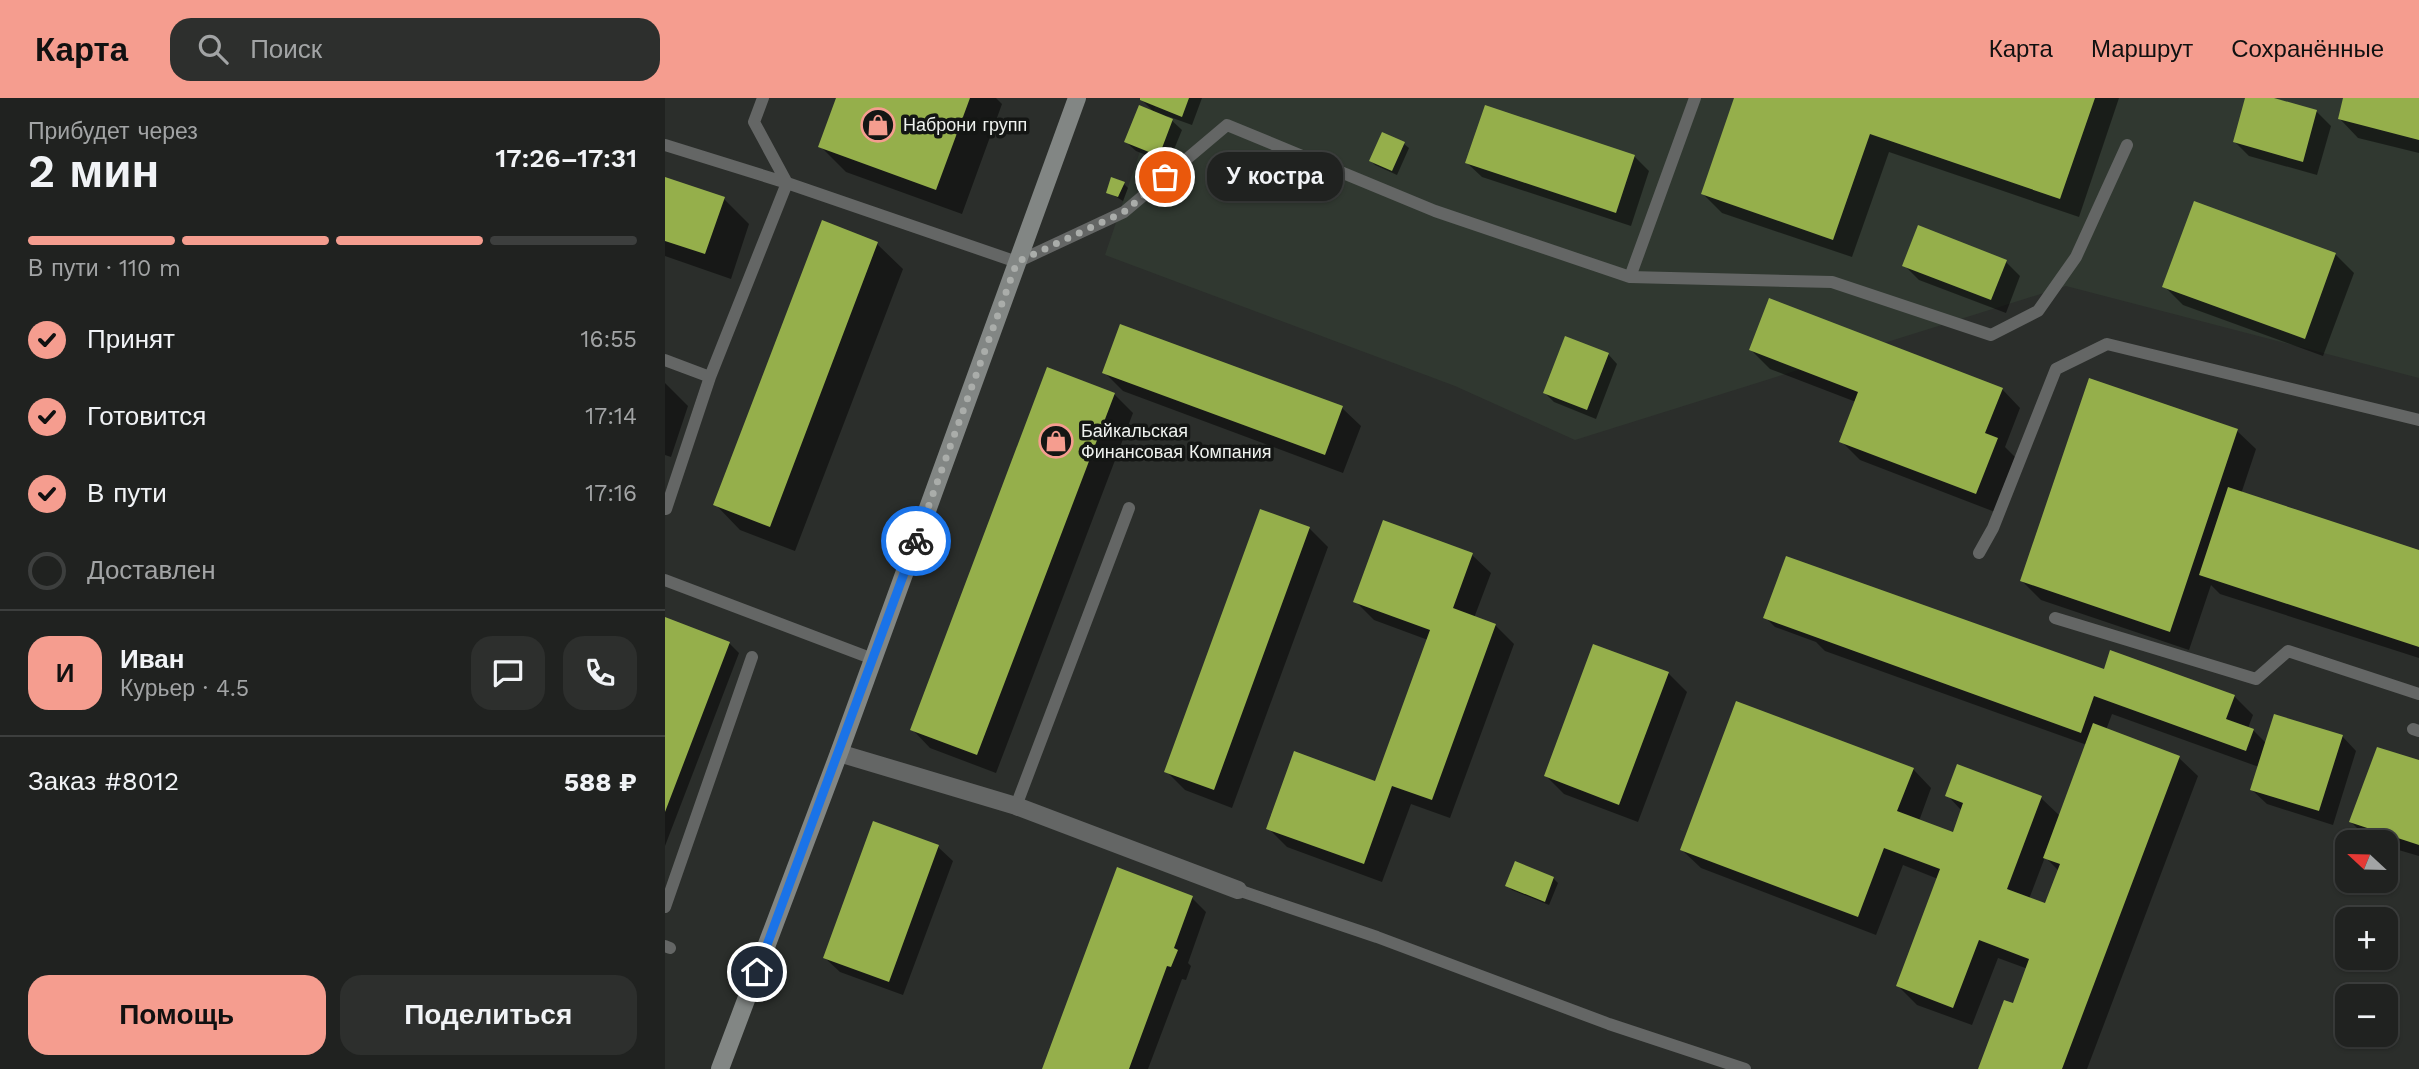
<!DOCTYPE html>
<html lang="ru">
<meta charset="utf-8">
<style>
:root{--surface:#202220;--page:#2d2f2d;--text:#f1f3f6;--muted:#a2a4a5;--line:#3d3f3e;--accent:#f59d8f}
body{margin:0;font-family:"Work Sans",sans-serif;background:var(--page);color:var(--text);height:100vh;display:flex;flex-direction:column;font-size:26px;white-space:nowrap}
*{box-sizing:border-box;margin:0}
p{font-size:23px;color:var(--muted)}
.icon{flex:none;width:38px;height:38px;fill:none;stroke:currentColor;stroke-width:2;stroke-linecap:round;stroke-linejoin:round}
.map{position:relative;flex:1;overflow:hidden}
.side{display:flex;flex-direction:column;background:var(--surface);width:665px}
.side>*{flex:none}
.needle{width:46px;rotate:292deg}
.fabs{position:absolute;left:1670px;top:732px;display:grid;gap:14px}
.fabs a{display:grid;place-items:center;width:63px;height:63px;border-radius:14px;background:var(--surface);box-shadow:0 2px 5px #0004,0 0 0 2px var(--line);font-size:35px}
.pin{position:absolute;display:grid;place-items:center;width:60px;height:60px;color:#fff;margin:-30px;border:4px solid #fff;border-radius:50%;box-shadow:0 2px 7px #0007}
.courier{position:absolute;display:grid;place-items:center;width:70px;height:70px;margin:-35px;border:5px solid #1a73e8;border-radius:50%;background:#fff;color:#222;box-shadow:0 2px 9px #0007}
.bubble{position:absolute;height:49px;border-radius:21px;background:var(--surface);box-shadow:0 2px 5px #0004,0 0 0 2px var(--line);font-size:23px;font-weight:600;line-height:49px;text-align:center}
.summary em{font-style:normal;font-weight:600}
.summary div{display:flex;flex-direction:column-reverse}
.summary{display:flex;align-items:center;justify-content:space-between;height:119px;padding:0 28px}
h1{font-size:46px;font-weight:600;line-height:52px}
.bar{display:grid;grid-template-columns:repeat(4,1fr);gap:10px 7px;align-content:center;height:84px;padding:0 28px}
.bar i{height:9px;border-radius:5px;background:var(--line)}
.bar .active{background:var(--accent)}
.bar p{grid-column:span 4}
.line{display:flex;align-items:center;gap:18px;padding:0 28px;border-top:2px solid var(--line)}
.line div{flex:1}
.round{display:grid;place-items:center;flex:none;width:74px;height:74px;border-radius:21px;background:var(--page)}
ol{padding:0 28px;list-style:none}
li{display:flex;align-items:center;gap:21px;height:77px}
li p{margin-inline-start:auto}
li .icon{padding:7px;border-radius:50%;background:var(--accent);color:#111;stroke-width:4}
li:last-child{color:var(--muted)}
li i{width:38px;height:38px;border:4px solid var(--line);border-radius:50%}
.button{display:flex;gap:14px;margin-top:auto;padding:14px 28px}
.button a{flex:1;height:80px;border-radius:21px;background:var(--accent);color:#111;font-size:28px;font-weight:600;line-height:80px;text-align:center}
.button a+a{background:var(--page);color:var(--text)}
header{display:flex;align-items:center;gap:42px;box-sizing:border-box;height:98px;padding:0 35px;background:var(--accent);color:#111}
header strong{font-size:33px}
nav{display:flex;gap:38px;margin-inline-start:auto;font-size:24px}
.search{width:490px;height:63px;background:var(--page);display:flex;align-items:center;gap:18px;box-sizing:border-box;padding:0 24px;border-radius:21px;color:var(--muted);font-size:26px}
main{display:flex;flex:1;min-height:0}
.map>svg:first-child{display:block}
.built{fill:#303830}
.shadow{fill:#0007;fill-rule:evenodd}
.building{fill:#95af4b}
.lines{fill:none;stroke-linecap:round;stroke-linejoin:round}
.service{stroke:#646665;stroke-width:12}
.minor{stroke:#646665;stroke-width:18}
.secondary{stroke:#828684;stroke-width:18}
.done{stroke:#aaadaa;stroke-width:7;stroke-dasharray:0 12.6}
.route{stroke:#1a73e8;stroke-width:9}
.labels{text-anchor:middle;stroke-width:7;stroke-linejoin:round;paint-order:stroke}
.poi-label{font-size:18px;fill:#eff2ef;stroke:#141614;text-anchor:start}
</style>
<header>
<strong>Карта</strong>
<div class="search"><svg class="icon" aria-label="search" viewBox="0 0 24 24"><circle cx="10" cy="10" r="6"/><path d="M15 15l6 6"/></svg>Поиск</div>
<nav><a>Карта</a><a>Маршрут</a><a>Сохранённые</a></nav>
</header>
<main>
<section class="side">
<div class="summary"><div><h1>2 мин</h1><p>Прибудет через</p></div><em>17:26–17:31</em></div>
<div class="bar"><i class="active"></i><i class="active"></i><i class="active"></i><i></i><p>В пути · 110 m</p></div>
<ol>
<li><svg class="icon" aria-label="check" viewBox="0 0 24 24"><path d="M5 12l5 5 9-10"/></svg>Принят<p>16:55</p></li>
<li><svg class="icon" aria-label="check" viewBox="0 0 24 24"><path d="M5 12l5 5 9-10"/></svg>Готовится<p>17:14</p></li>
<li><svg class="icon" aria-label="check" viewBox="0 0 24 24"><path d="M5 12l5 5 9-10"/></svg>В пути<p>17:16</p></li>
<li><i></i>Доставлен</li>
</ol>
<div class="line" style="height:126px"><b class="round" style="background:var(--accent);color:#111">И</b><div><b>Иван</b><p>Курьер · 4.5</p></div><a class="round"><svg class="icon" aria-label="chat" viewBox="0 0 24 24"><path d="M4 5h16v11H9l-5 4z"/></svg></a><a class="round"><svg class="icon" aria-label="phone" viewBox="0 0 24 24"><path d="M5 4h4l2 5-3 2q2 4 5 5l2-3 5 2v4C11 20 4 13 5 4z"/></svg></a></div>
<div class="line" style="height:91px"><div>Заказ #8012</div><b>588 ₽</b></div>
<div class="button"><a>Помощь</a><a>Поделиться</a></div>
</section>
<div class="map">
<svg width="1754" height="971" viewBox="0 0 1754 971">
<rect width="100%" height="100%" fill="#2b2e2b"/>
<path class="built" d="M493 0H1754V280L1401 188 910 342 790 288 440 157Z"/>
<path class="shadow" d="M173 0H331L337 6 297 116 181 74 155 48Z
M477 0H537L527 27 502 18 517 32 503 66 471 53 461 44 491 16 477 2Z
M1071 0H1454L1414 119 1224 54 1187 159 1057 115 1038 96Z
M1582 0H1602L1652 14 1666 28 1652 77 1584 58 1569 43Z
M1680 0H1754V55L1693 40 1675 21Z
M718 36 739 46 744 50 732 77 710 67 706 63Z
M969 58 984 73 966 128 817 79 802 65Z
M0 81 59 101 84 126 66 181 0 158Z
M459 86 463 90 458 103 443 94Z
M212 146 238 171 130 453 75 432 50 406Z
M1670 156 1689 175 1658 258 1518 207 1500 189Z
M1341 164 1355 178 1341 215 1254 182 1239 167Z
M1086 252 1337 291 1355 310 1340 349 1351 360 1330 414 1195 362 1176 343 1191 304 1105 271Z
M943 256 952 266 931 321 889 304 880 295Z
M439 274 677 310 696 328 678 375 458 293Z
M1425 283 1572 333 1591 351 1576 396 1754 453V560L1555 496 1546 487 1524 552 1376 502 1357 483Z
M0 285 23 308 6 359 0 357Z
M449 296 468 315 331 675 265 650 247 631Z
M644 430 663 449 567 710 520 692 501 673Z
M807 457 826 475 809 520 830 527 849 546 785 720 746 706 717 784 622 749 603 730 711 685 763 542 709 522 690 503Z
M1100 519 1440 573 1569 598 1588 617 1583 630 1588 632 1602 646 1677 638 1691 653 1668 727 1602 706 1587 692 1594 669 1447 616 1441 632 1514 660 1533 678 1422 971H1315L1349 908 1363 871 1333 860 1307 927 1252 907 1233 888 1273 781 1238 767 1211 837 1036 770 1017 752 1248 671 1266 690 1254 723 1289 736 1297 713 1282 697 1293 668 1376 700 1395 718 1422 647 1160 553 1151 544 1110 529ZM1380 759 1394 773 1381 808 1364 801Z
M0 524 64 545 74 555 0 748Z
M1003 575 1022 594 973 724 899 696 881 678Z
M1754 664V758L1720 748V744L1705 743 1686 724Z
M273 749 288 763 238 897 175 874 160 860Z
M888 780 893 785 884 807 847 792 842 788Z
M527 800 541 814 523 865 526 868 521 882 517 881 483 971H379Z"/>
<path class="building" d="M171 0H305L271 92 153 49Z
M475 0H524L517 19 475 2Z
M1069 0H1430L1395 101 1205 36 1168 142 1036 96Z
M1580 0H1609L1652 12 1638 64 1568 44Z
M1678 0H1754V42L1673 21Z
M474 7 508 21 494 58 459 44Z
M820 7 970 57 951 115 800 65Z
M717 34 740 44 727 73 704 63Z
M0 79 60 99 40 156 0 143Z
M446 79 460 84 453 99 441 95Z
M1529 103 1671 155 1640 241 1497 189Z
M157 122 213 144 105 429 48 407Z
M1253 127 1342 162 1326 202 1237 168Z
M1104 200 1338 290 1320 335 1333 340 1311 396 1174 344 1193 294 1084 252Z
M455 226 678 308 660 357 437 275Z
M900 238 944 255 922 312 878 295Z
M382 269 450 295 312 657 245 632Z
M1424 280 1573 331 1505 534 1355 483Z
M1563 389 1754 452V549L1534 477Z
M595 411 645 429 549 692 499 674Z
M718 422 808 455 788 510 831 526 767 702 727 688 699 766 601 731 629 653 710 683 765 532 688 504Z
M1121 458 1439 571 1445 552 1570 597 1561 621 1589 631 1581 653 1429 598 1416 635 1098 520Z
M0 519 65 544 0 714Z
M928 546 1004 574 954 707 879 678Z
M1071 603 1249 670 1232 713 1288 734 1298 705 1280 698 1292 666 1377 698 1342 791 1380 805 1395 766 1378 760 1428 625 1515 658 1397 971H1313L1339 902 1348 905 1364 861 1314 842 1288 910 1231 888 1275 771 1219 750 1193 819 1015 752Z
M1609 616 1678 637 1654 713 1585 692Z
M1712 649 1754 662V747L1684 724Z
M208 723 274 747 224 884 158 860Z
M850 763 889 779 880 804 840 788Z
M452 769 528 798 509 850 513 852 506 869 502 868 464 971H377Z"/>
<g class="lines">
<path class="service" d="M98 0 89 24 122 85 352 164 459 114 562 27 770 113 965 179 1030 0
M0 47 122 85 45 279 1 411
M965 179 1167 184 1326 237 1373 213 1411 159 1462 47
M0 262 45 279
M1314 455 1328 430 1391 271 1442 246 1754 322
M0 482 208 561
M1390 520 1591 581 1623 553 1754 596
M1748 631 1754 633
M351 708 464 410
M573 792 712 839 944 926 1080 971
M0 809 87 559
M0 848 5 850"/>
<path class="minor" d="M174 655 351 708 573 792"/>
<path class="secondary" d="M55 971 174 655 412 0"/>
</g>
<g class="lines">
<path class="done" d="M251 443 352 164 459 114 500 79"/>
<path class="route" d="M92 874 251 443"/>
</g>
<defs>
<symbol id="shop-ring" viewBox="-11 -11 22 22"><circle r="9.5" fill="#141614" stroke="#f59d8f" stroke-width="1.5"/><path d="M-5-2.5h2.3a2.7 3.5 0 0 1 5.4 0H5L5.5 6h-11ZM-1.5-2.5h3a1.5 2.3 0 0 0-3 0Z" fill="#f59d8f"/></symbol>
</defs>
<g fill-rule="evenodd">
<use href="#shop-ring" x="194" y="8" width="38" height="38"/>
<use href="#shop-ring" x="372" y="324" width="38" height="38"/>
</g>
<g class="labels">
<g class="poi-label">
<text x="238" y="33">Наброни групп</text>
<text x="416" y="339">Байкальская<tspan x="416" dy="21">Финансовая Компания</tspan></text>
</g>
</g>
</svg>
<div class="fabs">
<a><svg class="needle" viewBox="-14 -14 28 28"><path d="M0-13l5 13h-10z" fill="#e53935"/><path d="M0 13l5-13h-10z" fill="#a2a4a5"/></svg></a>
<a>+</a>
<a>−</a>
</div>
<div class="pin" style="left:500px;top:79px;background:#ea580c"><svg class="icon" aria-label="bag" viewBox="0 0 24 24"><path d="M5 8h14l-1 12H6zM9 8a3 3 0 0 1 6 0"/></svg></div>
<div class="pin" style="left:92px;top:874px;background:#1f2937"><svg class="icon" aria-label="home" viewBox="0 0 24 24"><path d="M3 11l9-7 9 7M6 9v11h12V9"/></svg></div>
<div class="courier" style="left:251px;top:443px"><svg class="icon" aria-label="bike" viewBox="0 0 24 24"><circle cx="6" cy="16" r="4"/><circle cx="18" cy="16" r="4"/><path d="M6 16l4-8h5l3 8M10 8l3 8H6M13 5h3"/></svg></div>
<div class="bubble" style="left:542px;top:54px;width:136px">У костра</div>
</div>
</main>
